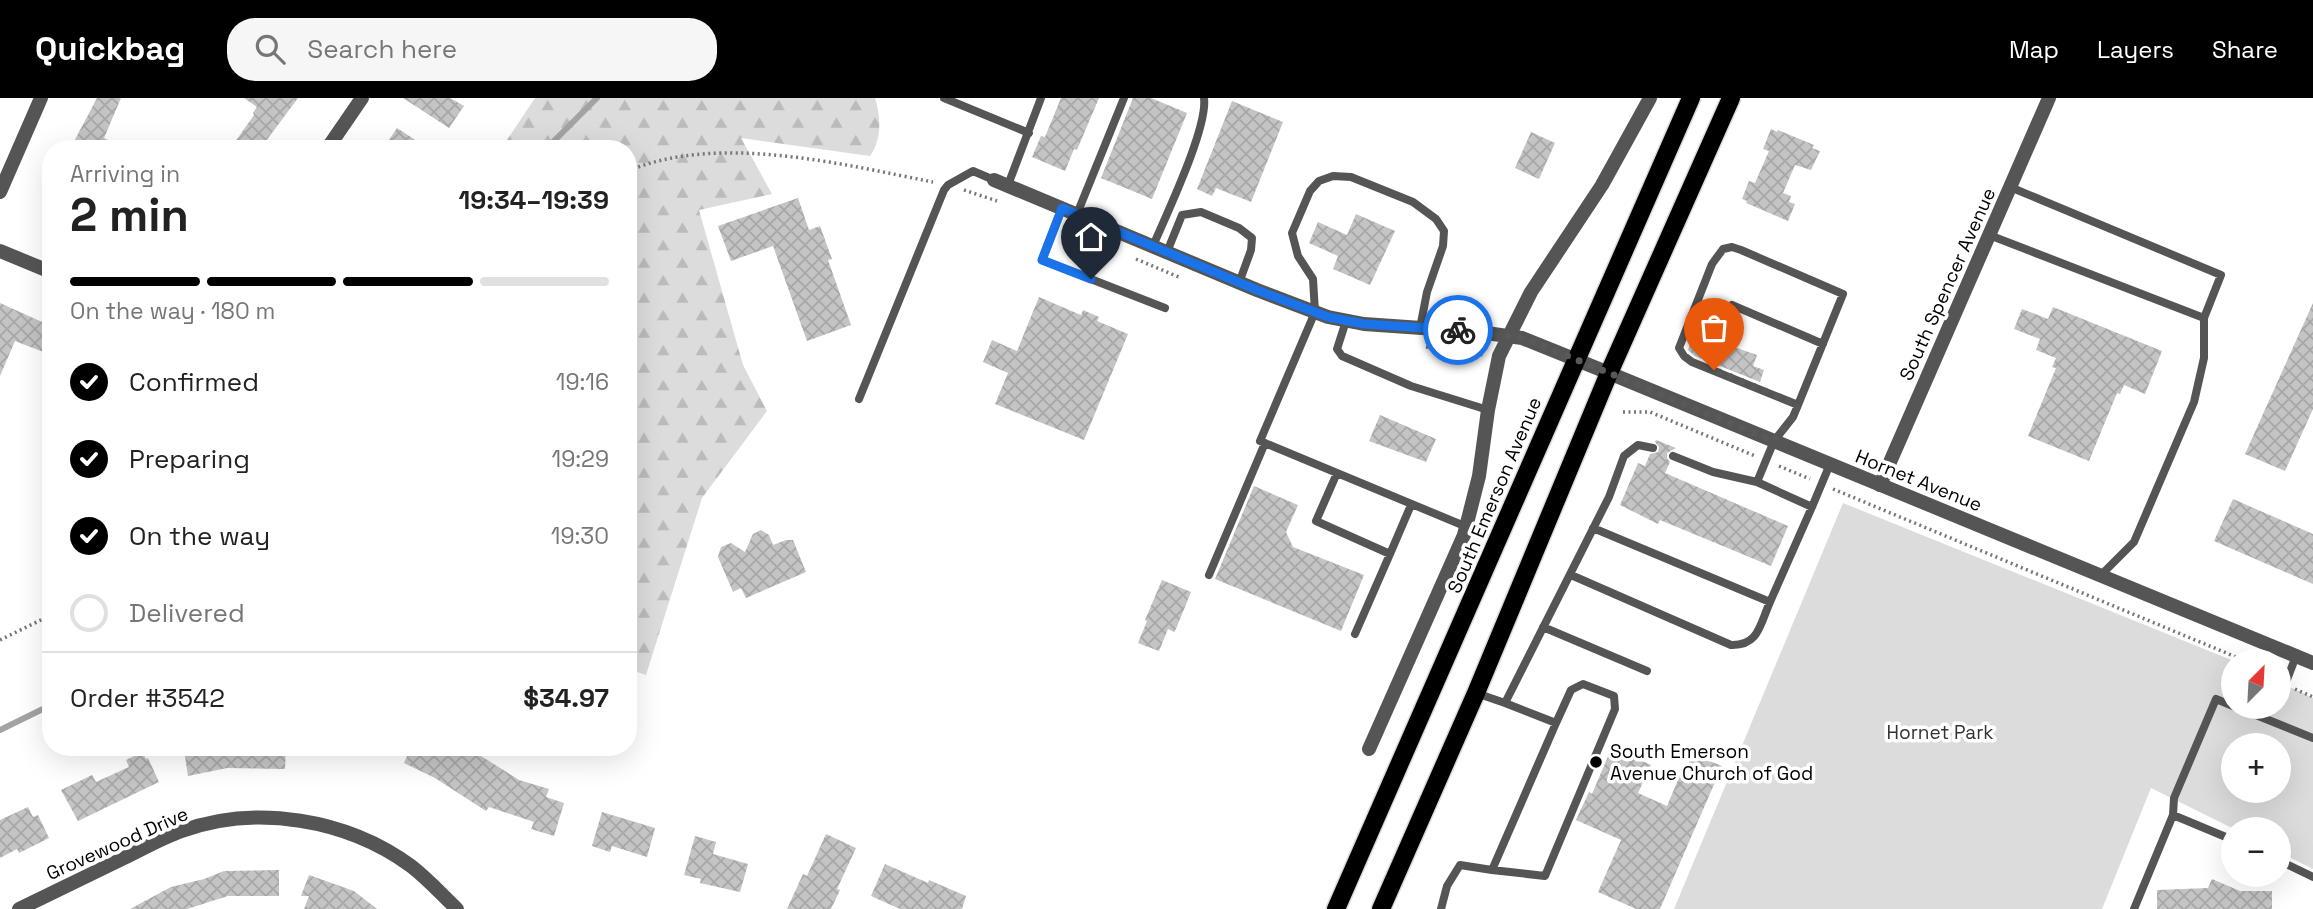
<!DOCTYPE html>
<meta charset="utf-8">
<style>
:root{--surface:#fff;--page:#f6f6f6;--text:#222;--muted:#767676;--line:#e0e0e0;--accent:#000}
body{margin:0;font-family:"Space Grotesk",sans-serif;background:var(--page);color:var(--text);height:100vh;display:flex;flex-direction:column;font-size:26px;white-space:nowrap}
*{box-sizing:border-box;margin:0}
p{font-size:23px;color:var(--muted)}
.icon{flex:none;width:38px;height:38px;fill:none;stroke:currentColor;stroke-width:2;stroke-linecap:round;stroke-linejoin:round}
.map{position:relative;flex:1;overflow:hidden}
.side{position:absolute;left:42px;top:42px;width:595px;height:616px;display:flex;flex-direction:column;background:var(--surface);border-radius:28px;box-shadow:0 7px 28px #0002}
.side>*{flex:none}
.needle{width:46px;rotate:24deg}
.buttons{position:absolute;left:2221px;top:551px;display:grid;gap:14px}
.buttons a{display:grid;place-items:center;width:70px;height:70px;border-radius:50%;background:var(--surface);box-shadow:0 7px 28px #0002;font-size:35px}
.pin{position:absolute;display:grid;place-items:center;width:60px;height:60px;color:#fff;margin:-72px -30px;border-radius:50% 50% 50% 0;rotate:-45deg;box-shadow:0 0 7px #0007}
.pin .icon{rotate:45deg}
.courier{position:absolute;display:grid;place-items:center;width:70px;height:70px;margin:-35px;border:5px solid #1a73e8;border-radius:50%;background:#fff;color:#222;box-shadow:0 2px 9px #0007}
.headline em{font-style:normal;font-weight:600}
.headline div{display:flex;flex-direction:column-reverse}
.headline{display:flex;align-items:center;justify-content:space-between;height:119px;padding:0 28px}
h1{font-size:46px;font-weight:600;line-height:52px}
.bar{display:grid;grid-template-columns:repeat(4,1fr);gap:10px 7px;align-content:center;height:84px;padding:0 28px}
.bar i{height:9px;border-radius:5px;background:var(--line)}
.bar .selected{background:var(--accent)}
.bar p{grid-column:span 4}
.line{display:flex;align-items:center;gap:18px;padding:0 28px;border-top:2px solid var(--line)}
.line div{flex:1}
ol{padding:0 28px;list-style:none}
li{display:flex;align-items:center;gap:21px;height:77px}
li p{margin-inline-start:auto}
li .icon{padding:7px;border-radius:50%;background:var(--accent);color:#fff;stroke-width:4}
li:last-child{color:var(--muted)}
li i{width:38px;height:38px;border:4px solid var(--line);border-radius:50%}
header{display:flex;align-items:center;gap:42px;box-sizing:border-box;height:98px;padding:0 35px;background:var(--accent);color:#fff}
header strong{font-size:33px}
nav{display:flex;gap:38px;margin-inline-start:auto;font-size:24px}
.search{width:490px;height:63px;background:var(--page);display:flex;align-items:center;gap:18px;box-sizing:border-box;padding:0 24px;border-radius:28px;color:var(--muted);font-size:26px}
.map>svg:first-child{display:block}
.green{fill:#dcdcdc;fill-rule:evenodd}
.forest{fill:url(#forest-firs)}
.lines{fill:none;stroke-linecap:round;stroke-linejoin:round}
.stream{stroke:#a3a3a3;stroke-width:6}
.building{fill:url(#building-cross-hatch)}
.primary-casing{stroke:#dbdbdb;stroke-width:21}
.path{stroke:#777;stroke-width:3.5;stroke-dasharray:2 3.5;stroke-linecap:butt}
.service{stroke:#555;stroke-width:8}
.minor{stroke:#555;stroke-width:14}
.tertiary{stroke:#555;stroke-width:14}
.primary{stroke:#000;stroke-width:18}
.done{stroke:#595959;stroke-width:7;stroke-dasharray:0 12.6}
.route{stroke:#1a73e8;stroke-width:9}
.poi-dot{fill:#000;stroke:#fff;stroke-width:2.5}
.labels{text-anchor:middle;stroke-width:7;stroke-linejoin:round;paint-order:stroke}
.street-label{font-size:19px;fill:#000;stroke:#fff}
.park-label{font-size:19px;fill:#333;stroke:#fff}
.poi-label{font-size:19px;fill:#000;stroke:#fff;text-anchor:start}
</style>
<header>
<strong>Quickbag</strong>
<div class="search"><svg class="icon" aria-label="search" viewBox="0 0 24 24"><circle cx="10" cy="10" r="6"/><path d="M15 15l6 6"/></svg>Search here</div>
<nav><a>Map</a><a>Layers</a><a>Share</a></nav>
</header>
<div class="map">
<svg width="2313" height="811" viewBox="0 0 2313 811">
<defs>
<pattern id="forest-firs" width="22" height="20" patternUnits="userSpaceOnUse" patternTransform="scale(1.75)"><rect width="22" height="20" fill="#dcdcdc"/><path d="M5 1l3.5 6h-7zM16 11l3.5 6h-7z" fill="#bbb"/></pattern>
<pattern id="building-cross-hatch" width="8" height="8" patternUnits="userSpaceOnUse" patternTransform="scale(1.75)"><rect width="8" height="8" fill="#c4c4c4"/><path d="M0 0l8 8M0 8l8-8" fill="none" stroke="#a7a7a7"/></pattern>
</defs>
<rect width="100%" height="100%" fill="#fff"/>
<path class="green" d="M1843 405 2234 563 2233 609H2278L2279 584 2313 600V771L2279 754 2278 732 2234 731 2151 690 2102 811H1674ZM2233 648H2278V693H2233Z"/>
<path class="forest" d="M535 0H875C881 20 882 41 870 58L741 40 772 96 699 112 743 267 767 313 702 400 646 577 628 571V51H501Z"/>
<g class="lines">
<path class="stream" d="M546 51 597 0
M0 632 51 607"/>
</g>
<path class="building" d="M97 0H121L104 40 127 51H70Z
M244 0H298L260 51H230L254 17 253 15 257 9Z
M403 0H450L464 8 449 30Z
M1061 0H1099L1077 52 1074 51 1065 73 1032 59 1041 38 1045 39Z
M1133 0H1151L1187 15 1152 101 1101 80Z
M1232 3 1283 24 1251 104 1216 90 1212 98 1197 91Z
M397 30 429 51H383Z
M1771 31 1777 34 1778 32 1814 47 1812 50 1820 53 1811 72 1795 67 1783 95 1791 98 1789 104 1795 106 1788 123 1746 105 1747 103 1742 101 1749 83 1755 85 1769 53 1763 51Z
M1531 34 1555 45 1539 81 1515 70Z
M798 100 809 132 820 128 832 161 828 162 851 227 807 243 773 148 731 163 718 128Z
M1356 116 1395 133 1370 187 1333 171 1338 158 1309 145 1318 124 1347 137Z
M1039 199 1081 217 1083 212 1099 219 1097 223 1128 236 1084 342 995 306 1008 275 983 264 992 242 1017 253Z
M0 205 51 228V257L15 243 0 278Z
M2313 205V311L2285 373 2245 356Z
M2053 209 2162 253 2145 296 2124 287 2120 296 2117 295 2089 363 2028 338 2056 270 2052 269 2056 260 2036 252 2040 241 2014 231 2022 211 2048 221Z
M1694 235 1757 257 1753 268 1764 272 1760 284 1695 258 1688 252Z
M1380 317 1436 341 1426 364 1369 343Z
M1656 342 1676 350 1667 355V360L1670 364 1665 375 1788 428 1771 468 1660 422 1658 426 1620 407 1638 365 1645 368 1650 356 1658 354 1659 349 1655 344Z
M1254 388 1298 407 1286 434 1293 449 1364 477 1341 533 1215 481Z
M2233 401 2313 436V486L2214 443Z
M761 432 769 437 773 447 786 442H793L806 474 746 500 741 490 733 494 718 459 721 449 731 445 745 454 753 436Z
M1162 482 1191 494 1176 531 1174 534 1168 531 1159 553 1138 545 1147 523 1145 522Z
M190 649H286L285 671 227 670 188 678 184 652 190 651Z
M411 649H467L519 682 549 691 546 699 564 705 554 738 531 731 534 724 489 709 486 713 435 680 404 665Z
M1612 649 1651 667 1638 695 1667 708 1683 670 1686 672 1692 656 1722 668 1660 811H1636L1598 794 1621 742 1576 722 1589 694 1592 696Z
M142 654 146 661 148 660 159 684 78 723 61 692 92 677 96 684 129 669 126 662Z
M28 709 33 719 38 717 49 740 19 755 17 751 0 760V722Z
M602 714 655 730 647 759 612 748 610 754 592 748Z
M826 736 856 750 837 791 840 792 831 811H787L803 776 807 778Z
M695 738 716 744 713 756 748 766 740 794 700 785 701 781 684 777Z
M885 766 928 785 929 782 966 798 962 811H900L871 798Z
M279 772V798H228L187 811H130L171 789 204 781 224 773Z
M309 777 354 793 377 811H304L309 798H301Z
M2212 781 2240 793H2272V811H2157V792L2208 790Z"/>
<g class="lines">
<defs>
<path id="primary" d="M1336 811 1691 0
M1381 811 1476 595 1609 275 1731 0"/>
</defs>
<use href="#primary" class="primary-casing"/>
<path class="path" d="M628 73C718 35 841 66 933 84
M964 92 997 103
M1136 161 1181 180
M1426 249 1485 257
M1623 314H1650L1755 358
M1779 368 1810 381
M1833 391 2248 564
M0 542 51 517
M2295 591 2313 599"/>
<path class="service" d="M944 0 1029 35
M1008 87 1041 0
M1062 110 1042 162 1165 210
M1077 116 1124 0
M1989 137 2204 220 2221 177 2010 89
M1153 148C1166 117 1208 30 1204 0
M1167 154 1182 117 1201 114 1239 130 1252 140 1251 152 1239 185
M1732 207 1823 246
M1346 223 1337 251 1342 258 1411 288 1488 312
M1420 230 1427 194 1443 148 1444 133 1436 121 1413 104 1351 79 1333 78 1319 83 1310 93 1292 135 1298 158 1313 181 1315 214 1260 343 1467 429
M859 301 944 92 948 87 973 73 994 82
M1673 358 1713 374 1757 384 1812 409 1830 366
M1337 375 1316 423 1390 456 1411 407
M1757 384 1774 343 1793 319 1798 307 1843 196 1741 152 1732 149 1723 151 1712 166 1679 250 1684 258 1692 264 1798 307
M1593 430 1770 504 1812 409
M1209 477 1265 345
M1571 477 1731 547C1759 548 1760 526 1770 504
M2100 478 2134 444 2194 304 2204 260V220
M1543 529 1647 573
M1355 536 1390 456
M1476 595 1505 605 1609 399 1624 358 1638 347 1653 350
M1505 605 1556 625 1571 592 1583 586 1614 598 1615 611 1545 778 1492 772 1556 625
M2278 605 2296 558
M2236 609 2313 640
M2173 717 2233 742
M2278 762 2313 779
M1441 811 1447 788 1460 767 1492 772
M2134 811 2173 717 2174 700 2216 601 2233 608"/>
<path class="minor" d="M327 51 362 0
M994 82 1257 192 1328 219 1364 226 1479 234 1522 240 1609 275
M0 94 41 0
M0 153 51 174
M1880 387 2049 0
M1369 651 1464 437 1479 378 1488 312 1499 258 1531 194 1602 87 1650 0
M19 811C54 794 89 777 124 760 143 751 162 740 182 733 256 706 347 721 411 768 428 781 442 797 457 811"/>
<path class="tertiary" d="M1609 275 2313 565"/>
<use href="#primary" class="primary"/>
</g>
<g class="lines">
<path class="done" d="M1458 232 1522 240 1534 244 1774 343 1793 319 1798 307 1714 272"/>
<path class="route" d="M1091 181 1042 162 1062 110 1257 192 1328 219 1364 226 1458 232"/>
</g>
<circle class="poi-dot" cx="1596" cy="664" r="7"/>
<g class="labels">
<g class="street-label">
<text transform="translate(1947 186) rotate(-66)" y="7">South Spencer Avenue</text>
<text transform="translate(1919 382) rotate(22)" y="7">Hornet Avenue</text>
<text transform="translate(1494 397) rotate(-67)" y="7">South Emerson Avenue</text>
<text transform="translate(117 745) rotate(-24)" y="7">Grovewood Drive</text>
</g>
<g class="park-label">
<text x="1940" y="641">Hornet Park</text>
</g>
<g class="poi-label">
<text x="1610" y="660">South Emerson<tspan x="1610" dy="22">Avenue Church of God</tspan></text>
</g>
</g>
</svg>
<div class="buttons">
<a><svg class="needle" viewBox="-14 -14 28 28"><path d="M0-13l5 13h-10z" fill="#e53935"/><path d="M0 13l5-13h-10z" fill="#767676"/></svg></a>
<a>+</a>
<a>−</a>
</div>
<div class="pin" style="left:1714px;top:272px;background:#ea580c"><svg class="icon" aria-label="bag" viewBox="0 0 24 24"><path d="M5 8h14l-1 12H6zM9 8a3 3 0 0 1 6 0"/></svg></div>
<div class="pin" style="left:1091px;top:181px;background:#1f2937"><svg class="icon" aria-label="home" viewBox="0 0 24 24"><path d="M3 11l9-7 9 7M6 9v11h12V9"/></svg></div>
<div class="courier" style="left:1458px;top:232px"><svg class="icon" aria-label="bike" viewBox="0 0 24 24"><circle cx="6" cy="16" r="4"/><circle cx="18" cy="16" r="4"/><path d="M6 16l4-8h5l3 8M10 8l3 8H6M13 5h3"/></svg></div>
<section class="side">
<div class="headline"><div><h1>2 min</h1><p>Arriving in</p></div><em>19:34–19:39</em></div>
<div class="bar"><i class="selected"></i><i class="selected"></i><i class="selected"></i><i></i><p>On the way · 180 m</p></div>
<ol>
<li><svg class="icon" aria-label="check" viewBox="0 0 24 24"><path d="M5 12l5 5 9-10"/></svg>Confirmed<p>19:16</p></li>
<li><svg class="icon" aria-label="check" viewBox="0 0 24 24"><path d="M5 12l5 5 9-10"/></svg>Preparing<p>19:29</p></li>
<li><svg class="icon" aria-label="check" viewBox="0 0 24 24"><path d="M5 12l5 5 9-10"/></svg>On the way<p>19:30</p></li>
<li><i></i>Delivered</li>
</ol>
<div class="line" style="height:91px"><div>Order #3542</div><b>$34.97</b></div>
</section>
</div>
